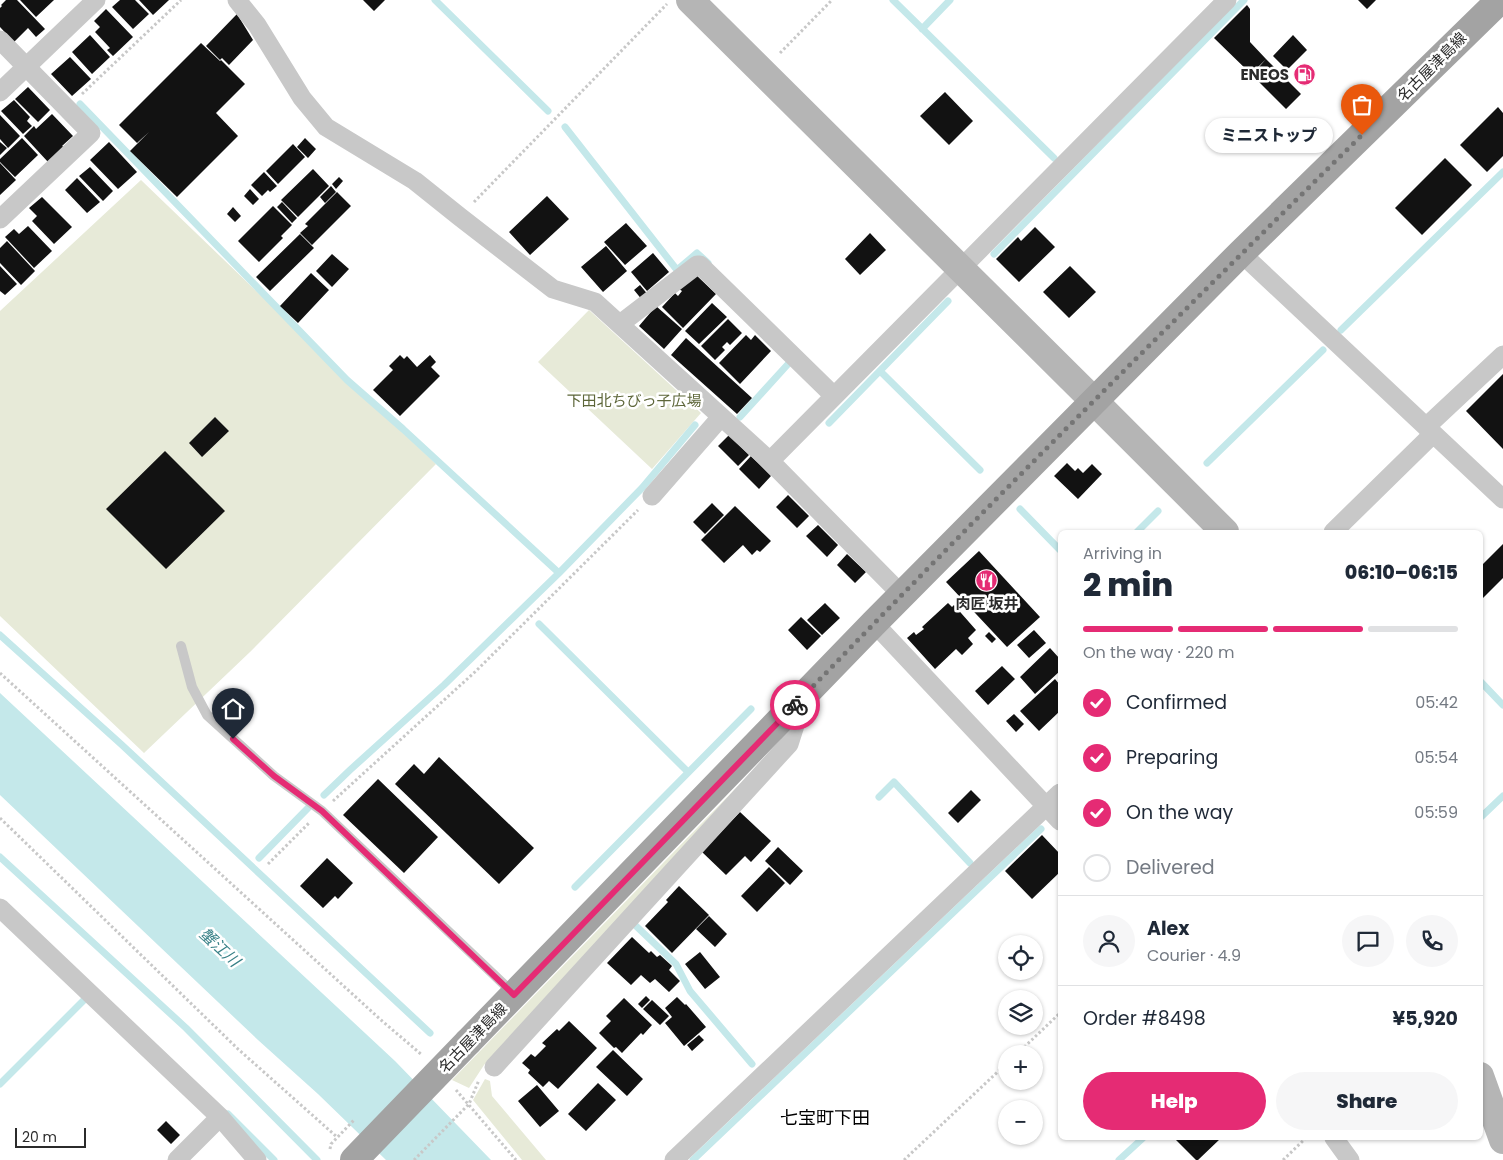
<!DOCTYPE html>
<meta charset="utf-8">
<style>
:root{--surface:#fff;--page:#f6f6f7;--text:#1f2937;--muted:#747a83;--line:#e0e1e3;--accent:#e52b74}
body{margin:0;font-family:Poppins,"Noto Sans JP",sans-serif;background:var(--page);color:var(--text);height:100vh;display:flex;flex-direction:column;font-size:19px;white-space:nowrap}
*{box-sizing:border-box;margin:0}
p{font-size:16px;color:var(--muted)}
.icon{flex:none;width:28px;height:28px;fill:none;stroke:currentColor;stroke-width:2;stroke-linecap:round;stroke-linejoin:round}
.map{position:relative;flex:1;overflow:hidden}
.panel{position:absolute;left:1058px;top:530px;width:425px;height:610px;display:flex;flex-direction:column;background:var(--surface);border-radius:8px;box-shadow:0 1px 4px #0004}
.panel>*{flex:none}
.controls{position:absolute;left:998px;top:935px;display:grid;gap:10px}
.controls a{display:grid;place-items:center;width:45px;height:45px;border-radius:50%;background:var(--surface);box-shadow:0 1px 4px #0004;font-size:25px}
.scale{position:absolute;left:15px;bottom:12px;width:71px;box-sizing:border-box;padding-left:5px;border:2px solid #2b2b2b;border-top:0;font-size:14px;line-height:18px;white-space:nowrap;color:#2b2b2b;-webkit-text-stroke:4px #fff;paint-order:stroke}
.pin{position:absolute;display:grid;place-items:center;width:42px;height:42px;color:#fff;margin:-51px -21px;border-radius:50% 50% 50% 0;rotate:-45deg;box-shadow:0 0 5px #0007}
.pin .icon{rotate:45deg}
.courier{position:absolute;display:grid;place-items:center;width:50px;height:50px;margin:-25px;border:4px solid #e52b74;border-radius:50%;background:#fff;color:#222;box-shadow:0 1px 6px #0007}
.bubble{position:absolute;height:35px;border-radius:18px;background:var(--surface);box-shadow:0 1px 4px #0004;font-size:16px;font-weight:800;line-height:35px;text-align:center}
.summary em{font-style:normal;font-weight:800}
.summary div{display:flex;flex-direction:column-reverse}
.summary{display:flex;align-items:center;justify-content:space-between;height:85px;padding:0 25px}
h1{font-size:32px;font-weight:800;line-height:38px}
.bar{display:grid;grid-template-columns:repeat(4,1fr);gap:8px 5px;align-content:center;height:60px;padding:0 25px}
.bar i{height:6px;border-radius:4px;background:var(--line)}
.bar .current{background:var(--accent)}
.bar p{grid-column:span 4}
.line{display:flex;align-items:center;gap:12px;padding:0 25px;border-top:1px solid var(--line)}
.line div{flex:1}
.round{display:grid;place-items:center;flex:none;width:52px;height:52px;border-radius:26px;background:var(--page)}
ol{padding:0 25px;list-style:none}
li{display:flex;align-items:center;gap:15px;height:55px}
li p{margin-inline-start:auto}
li .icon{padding:5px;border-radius:50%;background:var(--accent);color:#fff;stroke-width:4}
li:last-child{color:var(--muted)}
li i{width:28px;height:28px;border:2px solid var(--line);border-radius:50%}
.button{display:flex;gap:10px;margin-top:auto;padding:10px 25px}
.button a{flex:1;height:58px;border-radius:30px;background:var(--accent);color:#fff;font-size:20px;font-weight:800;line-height:58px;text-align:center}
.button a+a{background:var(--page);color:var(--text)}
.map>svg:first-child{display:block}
.green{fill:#e7ead8}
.water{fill:#c4e8ea}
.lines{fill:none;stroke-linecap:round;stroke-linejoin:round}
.stream{stroke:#c4e8ea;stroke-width:7}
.building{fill:#121212}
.path{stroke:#c8c8c8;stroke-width:3;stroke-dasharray:2.5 2.5;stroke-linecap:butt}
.lane{stroke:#c8c8c8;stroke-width:10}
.street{stroke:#c8c8c8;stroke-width:19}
.secondary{stroke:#b5b5b5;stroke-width:28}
.primary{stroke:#a3a3a3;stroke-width:28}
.primary-bridge{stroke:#a3a3a3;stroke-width:28}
.done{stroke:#757575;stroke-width:5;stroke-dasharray:0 9}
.route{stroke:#e52b74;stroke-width:6}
.labels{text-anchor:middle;stroke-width:5;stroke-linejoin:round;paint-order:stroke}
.street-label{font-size:15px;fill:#2b2b2b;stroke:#fff}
.poi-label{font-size:15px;font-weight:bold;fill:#2b2b2b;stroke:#fff;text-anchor:end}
.park-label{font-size:15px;fill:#5d6639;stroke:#fff}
.water-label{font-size:16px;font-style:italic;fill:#388187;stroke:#fff}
.quarter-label{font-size:18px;fill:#000;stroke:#fff}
</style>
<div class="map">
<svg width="1503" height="1160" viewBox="0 0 1503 1160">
<rect width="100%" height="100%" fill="#fff"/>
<path class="green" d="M141 180 436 464 250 652 144 753 0 616V311Z
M589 310 701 413 652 469 538 362Z
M768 755 770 758 484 1065 469 1088 452 1080Z
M485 1079 490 1081 492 1096 546 1160H522L473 1100Z"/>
<path class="water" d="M0 693 395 1061 491 1160H386L318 1094 258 1040 0 795Z"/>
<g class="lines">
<path class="stream" d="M435 0 548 111
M893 0 1054 158
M922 29 950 0
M80 104 347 380 403 429 559 573
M565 127 677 270 697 253 708 263
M994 254 1244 0
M1341 330 1503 172
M880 371 980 470
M740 417 789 363
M829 423 948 301
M1207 463 1323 350
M1020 509 1060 550
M1137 532 1158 511
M539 624 688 772
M0 635 122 745 430 1033
M1480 681 1503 705
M324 795 350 770 444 685 559 573 642 488 695 425
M879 797 894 782 970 863
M1480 818 1503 796
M0 857 186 1028 317 1160
M259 858 308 808
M575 887 751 709
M636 926 676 964 690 991 752 1064
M0 1084 84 1000
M228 1114 274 1160
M693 1160 1041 829
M1119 1160 1143 1138"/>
</g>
<path class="building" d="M6 0H17L45 29 36 37 28 28 14 42 0 27V8L2 6 1 5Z
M20 0H54L36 17Z
M120 0H135L149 14 133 29 112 7Z
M139 0H169L153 15Z
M363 0H385L374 11Z
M1358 0H1376L1367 9Z
M1247 5 1250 9V42L1266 59 1251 74 1214 38Z
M106 9 133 37 113 56 107 50 110 48 95 32 100 27 94 21Z
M237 14 253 40 229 65 222 58 220 60 206 46Z
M90 35 110 57 92 74 72 52Z
M1293 35 1307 50 1287 70 1273 56Z
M201 43 220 61 221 60 245 84 216 113 238 136 177 197 130 151 149 132 137 143 119 125Z
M70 57 91 79 72 96 51 74Z
M1266 59 1301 94 1286 109 1252 75Z
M28 87 50 110 38 122 15 99Z
M945 92 973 121 949 145 920 116Z
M14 100 30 117 27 121 32 126 23 134 1 111Z
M1498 107 1503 113V156L1487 172 1460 145Z
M52 114 73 136 62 146 64 147 48 162 24 136 34 126 36 129Z
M0 115 20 136 8 148 0 139Z
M22 138 38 155 15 177 0 162V159Z
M305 138 316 149 308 158 297 147Z
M0 142 7 148 0 155Z
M109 142 137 172 118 189 90 160Z
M293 144 305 157 278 184 266 171Z
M1445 158 1472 185 1422 235 1395 208Z
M0 163 16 180 0 195Z
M90 167 113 191 103 201 79 176Z
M313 169 329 186 298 217 281 200Z
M264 172 277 186 270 192 268 190 262 196 251 185Z
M339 177 343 181 336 189 332 184Z
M77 178 100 202 87 213 65 190Z
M331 186 336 192 325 203 320 197Z
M250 189 259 199 253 205 244 196Z
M337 192 351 206 312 245 300 233 308 226 305 224Z
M547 196 569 219 530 255 509 232Z
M42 197 72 227 54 244 32 221 37 216 29 208Z
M282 202 297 218 292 223 277 207Z
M273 206 292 225 281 236 283 238 259 262 238 241Z
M233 207 241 216 235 222 227 214Z
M626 223 647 246 625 265 604 242Z
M28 226 52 251 34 268 5 237 14 229 19 234Z
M1035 227 1055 247 1019 282 996 259 1018 237 1021 241Z
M870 233 886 250 860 275 845 259Z
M300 234 314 248 270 291 256 277Z
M7 241 35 271 21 285 0 263V248Z
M606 246 627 271 603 292 581 267Z
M653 253 669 272 647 291 631 272Z
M332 254 349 269 332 287 316 271Z
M0 266 17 284 5 295 0 291Z
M1070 266 1096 292 1069 318 1043 292Z
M311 273 329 290 298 323 280 306Z
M694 273 716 294 683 328 662 307 675 293 678 296 682 291 679 289Z
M640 285 649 296 643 301 634 290Z
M712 303 727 317 699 344 685 331Z
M656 306 682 329 664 349 639 326Z
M728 319 742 333 730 345 727 342 722 347 725 350 715 360 701 346Z
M746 335 751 340 755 335 771 351 740 384 719 363Z
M686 338 752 398 737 414 671 355Z
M400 355 404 359 407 356 417 367 430 355 436 362 431 367 440 376 400 416 373 390 393 370 389 366Z
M1503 374V449L1466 411Z
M215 417 229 431 202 457 189 443Z
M729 435 749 455 738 466 718 446Z
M165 451 225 511 166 569 106 509Z
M751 456 771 476 759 489 739 469Z
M1067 463 1075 471 1078 468 1083 473 1092 464 1102 474 1078 499 1054 476Z
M788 495 809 516 797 528 776 507Z
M712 503 724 515 705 534 693 522Z
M735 506 771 541 760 552 757 550 752 555 743 545 724 563 701 540Z
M818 525 838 545 827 557 806 536Z
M1503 544V578L1480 601V567Z
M979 551 1040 617 1007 647 946 582Z
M847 554 866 572 855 583 837 565Z
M825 603 840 618 822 635 807 620Z
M948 603 952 607 954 605 976 630 968 638 973 644 962 655 956 649 935 669 907 638 914 632 916 635 924 629 922 627Z
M801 617 821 636 807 650 788 630Z
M1034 630 1046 643 1029 658 1017 645Z
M989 632 996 639 992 643 985 636Z
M1050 648 1060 659V671L1035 694 1020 677Z
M1002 666 1015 679 988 705 975 691Z
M1055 679 1060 685V711L1039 731 1020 711Z
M1014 714 1024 724 1016 732 1006 721Z
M439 757 534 848 499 884 395 784 414 764 424 774Z
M378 779 438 837 404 873 343 815Z
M971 790 981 800 958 823 948 813Z
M740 812 771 841 751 862 745 856 726 875 702 852Z
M1042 835 1060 854V872L1032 899 1005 871Z
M778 847 803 871 790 885 765 861Z
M327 858 353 883 338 899 335 896 323 908 300 886Z
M769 867 785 883 757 912 741 896Z
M679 886 709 915 672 953 645 926 668 902 666 900Z
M709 916 727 934 715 947 696 929Z
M632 937 649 953 651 951 657 957 660 955 672 966 669 970 680 981 669 992 655 979 650 983 641 975 631 985 607 963Z
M700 952 720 977 705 989 685 964Z
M646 996 650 1000 642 1008 638 1004Z
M677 997 685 1005 686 1004 706 1027 684 1046 665 1023 672 1017 665 1008Z
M624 998 652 1025 643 1035 641 1033 622 1053 616 1047 614 1048 599 1033 611 1021 606 1016Z
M652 1000 669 1016 660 1025 643 1009Z
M569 1021 597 1048 558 1089 549 1081 543 1087 528 1073 530 1070 522 1063 531 1054 535 1057 546 1046 542 1043 557 1029 559 1031Z
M699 1035 704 1040 692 1051 687 1045Z
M613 1050 643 1079 627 1096 596 1067Z
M598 1083 616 1100 586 1131 568 1114Z
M537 1085 559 1111 540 1127 518 1101Z
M166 1121 180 1135 171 1144 157 1130Z
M1174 1138H1219L1220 1139 1198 1160H1196Z"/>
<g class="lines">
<path class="path" d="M780 53 832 0
M82 94 181 0
M474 202 667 4
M0 673 381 1020 422 1055
M333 801 476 671 638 510
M0 818 238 1049 337 1137
M268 864 310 822
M1017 1054 1060 1013
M456 1090 516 1160
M330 1149 331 1144 354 1120
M414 1160 469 1104 479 1080
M904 1160 1006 1064
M1283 1160 1306 1138"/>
<path class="lane" d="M181 646 192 687 207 715 274 776 322 811 514 994"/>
<path class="street" d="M237 0 257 25 302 98 326 127 415 181 460 217 553 289 595 302 770 461 902 595
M0 40 91 133 0 219
M0 92 96 0
M1241 253 1503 499
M620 324 697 265H700L834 396
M1426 427 1503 355
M770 461 1227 0
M652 496 721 417
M1333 532 1433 434
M874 623 1060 821
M0 908 220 1117 257 1160
M494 1067 789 744 803 700
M1334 1138 1350 1160
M177 1160 220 1117
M674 1160 1060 793"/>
<path class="secondary" d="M690 0 1094 401 1225 532
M1480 1076 1503 1140"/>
<path class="primary" d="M468 1042 874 623 1241 253 1500 0"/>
<path class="primary-bridge" d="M354 1160 468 1042"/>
</g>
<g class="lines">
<path class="done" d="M795 705C981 512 1171 323 1362 135"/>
<path class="route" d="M233 739 274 776 322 811 514 995 795 705"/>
</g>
<defs>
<symbol id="fuel-disc" viewBox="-11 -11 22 22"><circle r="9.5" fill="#e52b74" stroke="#fff"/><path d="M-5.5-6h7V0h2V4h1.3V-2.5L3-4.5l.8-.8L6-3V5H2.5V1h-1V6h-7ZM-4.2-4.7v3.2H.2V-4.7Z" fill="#fff"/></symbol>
<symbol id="restaurant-disc" viewBox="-11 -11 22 22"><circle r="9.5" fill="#e52b74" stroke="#fff"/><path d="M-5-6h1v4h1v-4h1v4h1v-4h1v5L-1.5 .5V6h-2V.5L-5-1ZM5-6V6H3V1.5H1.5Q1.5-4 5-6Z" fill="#fff"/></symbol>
</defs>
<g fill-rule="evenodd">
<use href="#fuel-disc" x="1292" y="62" width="25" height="25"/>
<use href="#restaurant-disc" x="974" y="568" width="25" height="25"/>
</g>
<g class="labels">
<g class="street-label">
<text transform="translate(1432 67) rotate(-45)" y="5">名古屋津島線</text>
<text transform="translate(473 1038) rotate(-46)" y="5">名古屋津島線</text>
</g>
<g class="poi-label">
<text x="1289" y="80">ENEOS</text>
<text x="987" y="609" text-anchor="middle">肉匠 坂井</text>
</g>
<g class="park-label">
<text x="634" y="406">下田北ちびっ子広場</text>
</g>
<g class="water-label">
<text transform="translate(220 947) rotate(43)" y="6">蟹江川</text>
</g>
<g class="quarter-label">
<text x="825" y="1124">七宝町下田</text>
</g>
</g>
</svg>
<div class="controls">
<a><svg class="icon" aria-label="locate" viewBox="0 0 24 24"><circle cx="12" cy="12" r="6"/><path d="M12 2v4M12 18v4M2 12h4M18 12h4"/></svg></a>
<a><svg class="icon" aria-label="layers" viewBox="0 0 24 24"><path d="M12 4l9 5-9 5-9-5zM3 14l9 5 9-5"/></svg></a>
<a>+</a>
<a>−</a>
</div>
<div class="scale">20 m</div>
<div class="pin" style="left:1362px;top:135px;background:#ea580c"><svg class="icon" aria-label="bag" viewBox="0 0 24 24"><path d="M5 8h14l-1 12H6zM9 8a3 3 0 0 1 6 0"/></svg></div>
<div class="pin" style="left:233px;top:739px;background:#1f2937"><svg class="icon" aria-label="home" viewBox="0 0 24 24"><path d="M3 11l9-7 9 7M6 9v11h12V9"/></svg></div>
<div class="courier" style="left:795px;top:705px"><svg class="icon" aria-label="bike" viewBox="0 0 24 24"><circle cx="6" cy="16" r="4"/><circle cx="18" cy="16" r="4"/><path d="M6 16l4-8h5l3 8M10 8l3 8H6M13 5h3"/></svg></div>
<div class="bubble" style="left:1205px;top:118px;width:128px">ミニストップ</div>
<section class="panel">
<div class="summary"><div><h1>2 min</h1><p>Arriving in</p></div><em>06:10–06:15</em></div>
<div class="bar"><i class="current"></i><i class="current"></i><i class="current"></i><i></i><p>On the way · 220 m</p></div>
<ol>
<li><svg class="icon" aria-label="check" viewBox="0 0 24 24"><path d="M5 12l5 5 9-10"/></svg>Confirmed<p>05:42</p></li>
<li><svg class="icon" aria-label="check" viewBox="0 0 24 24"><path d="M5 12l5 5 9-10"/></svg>Preparing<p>05:54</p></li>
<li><svg class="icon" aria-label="check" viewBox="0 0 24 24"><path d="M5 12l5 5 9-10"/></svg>On the way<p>05:59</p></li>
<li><i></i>Delivered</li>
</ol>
<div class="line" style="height:90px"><a class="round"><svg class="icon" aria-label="person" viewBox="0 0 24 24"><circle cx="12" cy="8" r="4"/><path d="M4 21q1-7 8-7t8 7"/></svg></a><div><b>Alex</b><p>Courier · 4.9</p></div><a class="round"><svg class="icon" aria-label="chat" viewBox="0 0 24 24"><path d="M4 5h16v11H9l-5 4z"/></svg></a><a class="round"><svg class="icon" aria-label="phone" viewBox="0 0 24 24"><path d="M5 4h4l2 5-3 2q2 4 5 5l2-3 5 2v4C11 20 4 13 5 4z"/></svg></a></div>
<div class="line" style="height:65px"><div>Order #8498</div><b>¥5,920</b></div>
<div class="button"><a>Help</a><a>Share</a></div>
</section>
</div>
